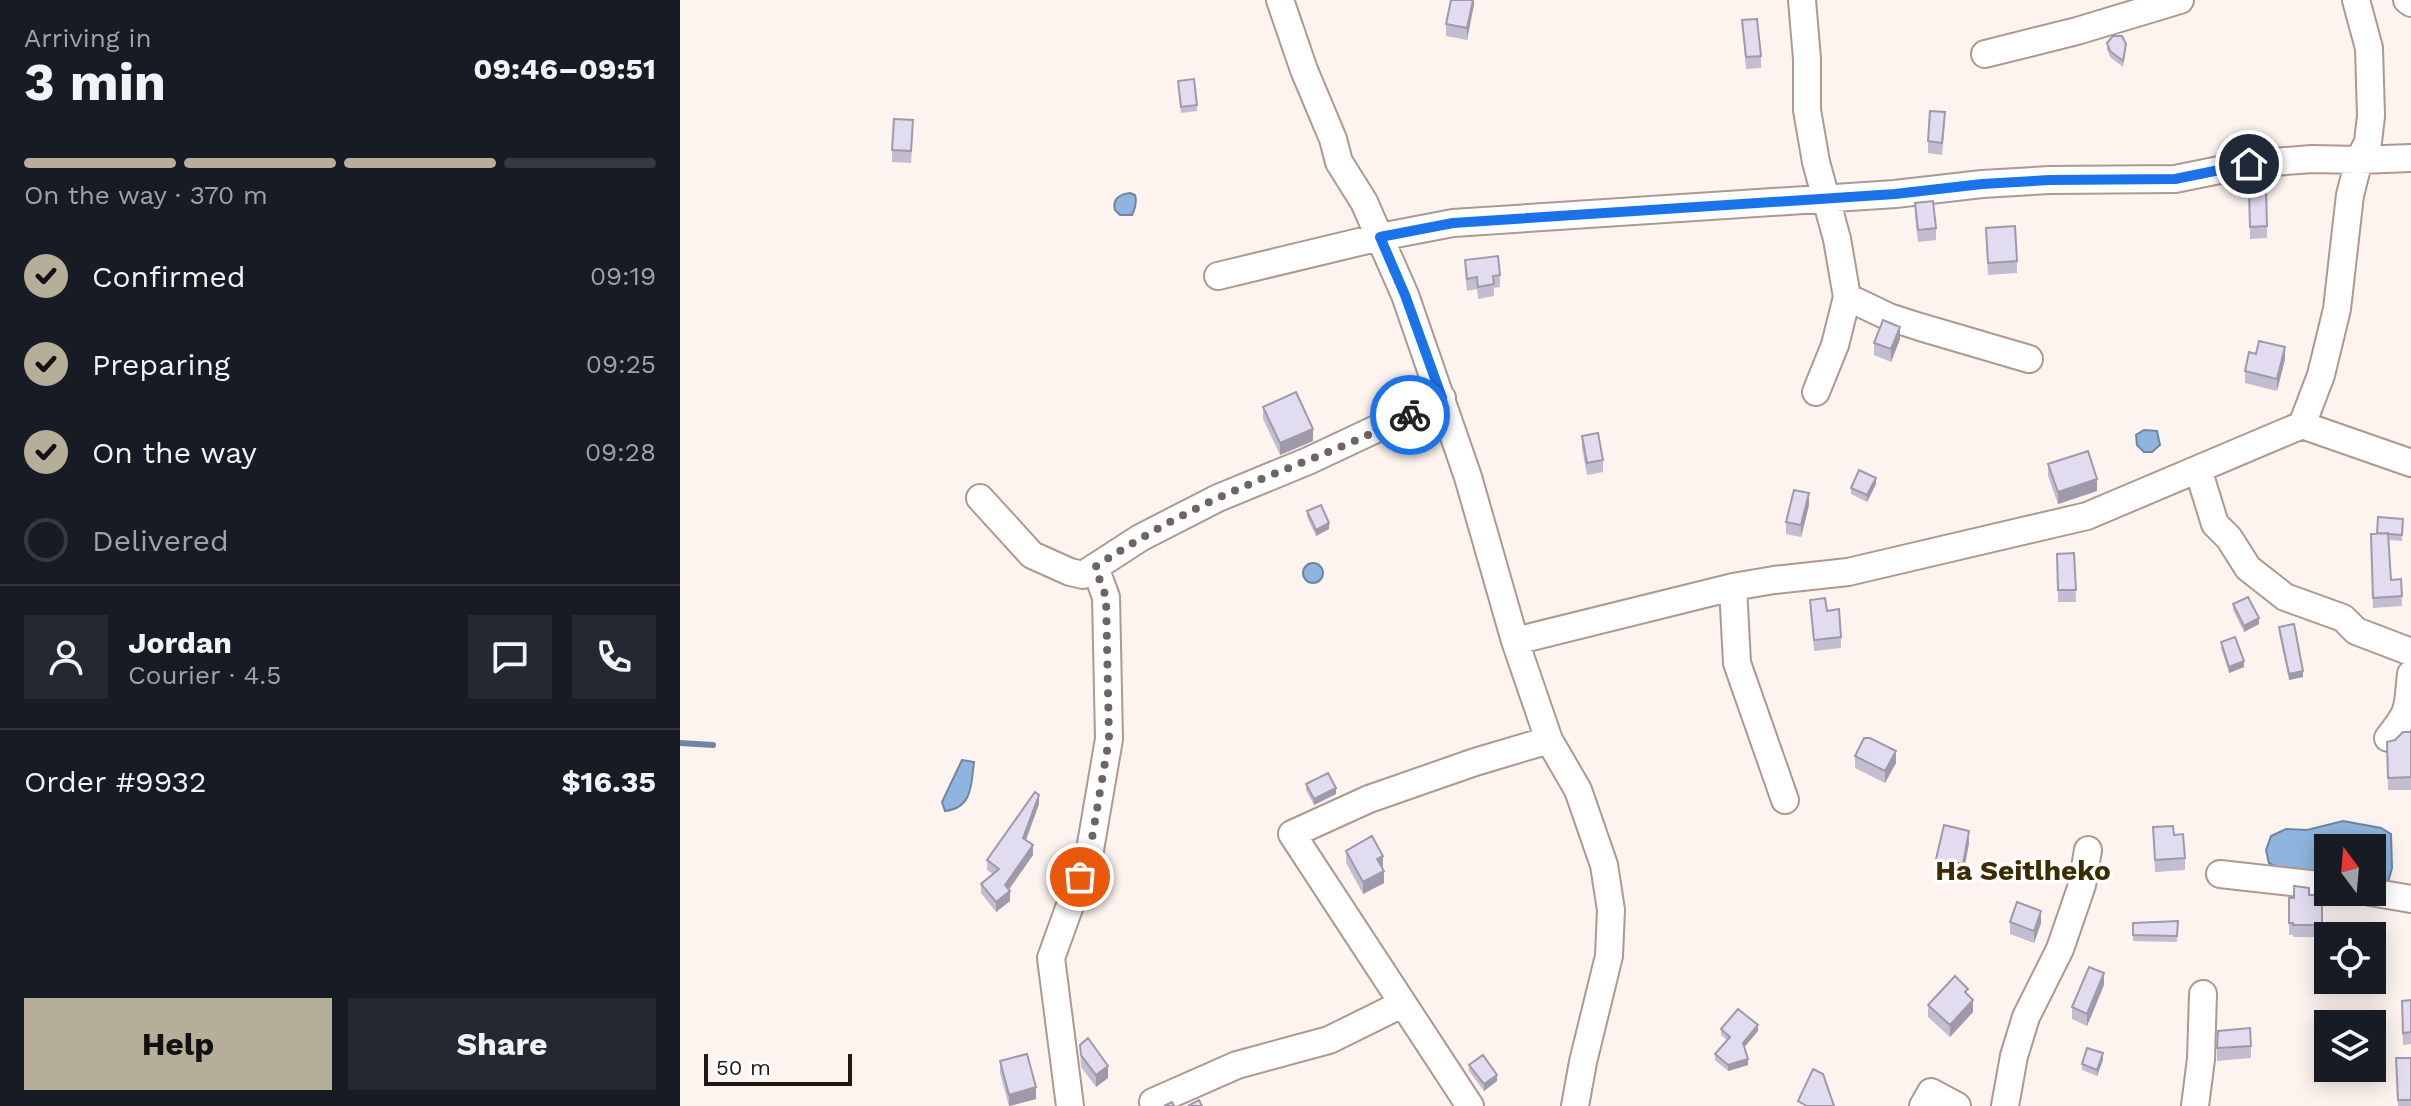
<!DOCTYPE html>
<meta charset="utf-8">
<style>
:root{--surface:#171b24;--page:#242831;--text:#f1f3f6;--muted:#9ea1a6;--line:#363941;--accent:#b7ae9a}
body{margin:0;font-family:"Work Sans",sans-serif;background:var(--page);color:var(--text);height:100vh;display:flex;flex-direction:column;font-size:30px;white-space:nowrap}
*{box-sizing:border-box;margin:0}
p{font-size:26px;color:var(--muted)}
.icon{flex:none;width:44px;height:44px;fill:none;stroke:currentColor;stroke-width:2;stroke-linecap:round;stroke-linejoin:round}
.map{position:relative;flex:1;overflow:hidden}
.panel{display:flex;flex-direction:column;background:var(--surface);width:680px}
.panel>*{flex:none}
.needle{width:52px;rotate:344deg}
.tools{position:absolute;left:1634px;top:834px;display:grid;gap:16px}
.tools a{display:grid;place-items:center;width:72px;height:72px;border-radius:0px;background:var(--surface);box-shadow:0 4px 20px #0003;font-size:40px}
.scale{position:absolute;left:24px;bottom:20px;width:148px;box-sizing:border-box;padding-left:8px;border:4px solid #211916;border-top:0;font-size:22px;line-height:28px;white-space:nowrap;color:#211916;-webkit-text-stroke:6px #fff;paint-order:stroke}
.pin{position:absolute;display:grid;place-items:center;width:68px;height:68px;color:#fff;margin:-34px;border:4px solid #fff;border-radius:50%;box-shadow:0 2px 8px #0007}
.courier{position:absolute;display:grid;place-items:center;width:80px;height:80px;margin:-40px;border:6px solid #1a73e8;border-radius:50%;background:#fff;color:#222;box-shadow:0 2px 10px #0007}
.headline em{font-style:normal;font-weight:700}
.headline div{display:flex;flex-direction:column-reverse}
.headline{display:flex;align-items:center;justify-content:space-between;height:136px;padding:0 24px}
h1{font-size:52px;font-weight:700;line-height:60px}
.bar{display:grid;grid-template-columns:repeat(4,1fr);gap:12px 8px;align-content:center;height:96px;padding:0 24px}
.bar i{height:10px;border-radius:6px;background:var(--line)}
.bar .current{background:var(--accent)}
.bar p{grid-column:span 4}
.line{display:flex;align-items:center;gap:20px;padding:0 24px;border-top:2px solid var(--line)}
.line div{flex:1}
.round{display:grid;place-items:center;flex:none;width:84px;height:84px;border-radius:0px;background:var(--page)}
ol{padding:0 24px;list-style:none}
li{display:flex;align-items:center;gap:24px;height:88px}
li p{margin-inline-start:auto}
li .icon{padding:8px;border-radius:50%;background:var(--accent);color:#111;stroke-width:4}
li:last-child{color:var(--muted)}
li i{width:44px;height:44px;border:4px solid var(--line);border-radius:50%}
.primary-button{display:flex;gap:16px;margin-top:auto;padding:16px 24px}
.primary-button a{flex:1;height:92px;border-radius:0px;background:var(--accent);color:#111;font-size:32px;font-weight:700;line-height:92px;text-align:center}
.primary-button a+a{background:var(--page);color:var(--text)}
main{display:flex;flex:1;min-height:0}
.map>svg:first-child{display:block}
.water{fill:#8fb5df;stroke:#6e86a3;stroke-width:2}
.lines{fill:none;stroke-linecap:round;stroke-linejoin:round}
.stream{stroke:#6e86a3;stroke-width:6}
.minor-casing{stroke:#ae9890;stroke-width:30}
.minor{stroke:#fff;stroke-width:26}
.wall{fill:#c2bdcf}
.shaded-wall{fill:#9e9aa9}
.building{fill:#e2dcf1;stroke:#9e9aa9;stroke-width:2}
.done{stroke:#6e6562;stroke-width:8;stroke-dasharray:0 14.4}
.route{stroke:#1a73e8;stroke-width:10}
.labels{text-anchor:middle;stroke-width:7;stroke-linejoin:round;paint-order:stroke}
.quarter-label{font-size:28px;font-weight:bold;fill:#3d2b02;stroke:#fff}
</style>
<main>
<section class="panel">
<div class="headline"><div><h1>3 min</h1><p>Arriving in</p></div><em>09:46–09:51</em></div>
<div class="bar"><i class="current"></i><i class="current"></i><i class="current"></i><i></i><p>On the way · 370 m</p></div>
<ol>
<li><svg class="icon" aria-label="check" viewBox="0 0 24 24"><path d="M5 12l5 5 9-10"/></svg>Confirmed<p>09:19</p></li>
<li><svg class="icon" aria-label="check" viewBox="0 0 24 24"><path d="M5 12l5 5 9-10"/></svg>Preparing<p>09:25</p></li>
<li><svg class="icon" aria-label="check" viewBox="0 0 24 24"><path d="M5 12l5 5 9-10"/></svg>On the way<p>09:28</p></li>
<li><i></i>Delivered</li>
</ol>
<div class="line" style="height:144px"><a class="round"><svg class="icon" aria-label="person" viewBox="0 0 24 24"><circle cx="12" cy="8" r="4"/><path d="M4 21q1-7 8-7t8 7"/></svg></a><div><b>Jordan</b><p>Courier · 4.5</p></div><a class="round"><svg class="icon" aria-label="chat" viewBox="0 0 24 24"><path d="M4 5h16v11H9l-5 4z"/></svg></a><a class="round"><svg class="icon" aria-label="phone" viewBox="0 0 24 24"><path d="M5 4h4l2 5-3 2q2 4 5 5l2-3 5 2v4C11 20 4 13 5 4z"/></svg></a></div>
<div class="line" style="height:104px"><div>Order #9932</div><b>$16.35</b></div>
<div class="primary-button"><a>Help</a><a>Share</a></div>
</section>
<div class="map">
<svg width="1731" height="1106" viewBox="0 0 1731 1106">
<rect width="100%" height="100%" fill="#fdf3ef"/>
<path class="water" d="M450 193 455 195C457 202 455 209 452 215H440L435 210C432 199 440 194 450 193Z
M1464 430 1477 431 1480 445 1472 452H1464L1457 445 1456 435Z
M623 573a10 10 0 1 1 20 0a10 10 0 1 1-20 0Z
M282 760 294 762C291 784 293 808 265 811L262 802Z
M1663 821 1701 828 1711 834 1712 868 1708 882 1692 885V848H1648V880L1604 871 1589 863 1586 850 1591 836 1606 829 1627 830Z"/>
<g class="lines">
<path class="stream" d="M0 743 33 745"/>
<defs>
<path id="minor" d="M600 0 624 70 653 139 659 162 684 202 725 295 788 477 835 641 1053 587 1094 580 1168 572 1407 516 1622 425 1731 463
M1122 0 1127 59V110L1136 162 1157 239 1167 297 1155 345 1136 392
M1727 0 1731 3
M1305 54 1397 31 1500 0
M538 276 700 237 773 223 1215 194 1302 184 1370 180 1495 179 1569 164 1632 159 1679 160 1731 158
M1167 297 1209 317 1240 327 1349 359
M1622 425 1641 375 1657 309 1670 195 1679 160 1688 142 1691 116 1689 48 1676 0
M1518 469 1535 524 1549 538 1568 568 1605 597 1663 618 1676 631 1731 652
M300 498 352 555 390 572 403 575 460 538 538 498 628 461 762 398
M1053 587 1057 663 1105 800
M835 641 869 740 898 790 924 865 931 910 929 956 903 1062 895 1106
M1708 738C1731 709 1727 710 1731 674
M1540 874 1648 886
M1690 892 1731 899
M473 1102 557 1065 649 1040 722 1004
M390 1106 371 958 410 850 429 739 426 597 415 567
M790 1106 612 834 689 799 795 762 869 740
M1243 1106 1251 1092 1277 1106
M1325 1106 1334 1056 1346 1017 1380 949 1402 885 1408 850
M1515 1106 1521 1059 1523 994"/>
</defs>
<use href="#minor" class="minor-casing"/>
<use href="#minor" class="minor"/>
</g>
<path class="wall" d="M794 0 787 40 766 36V24Z
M1062 20 1081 56V68L1066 69Z
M1427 43 1446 50 1443 67 1430 57 1427 49Z
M498 81 517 105V111L501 113Z
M1265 124 1262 155 1248 153V141Z
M233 132 231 163 212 162V150Z
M1569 190 1587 226V238L1570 239Z
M1235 203 1256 228V240L1238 242 1235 215Z
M1306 240 1337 261V273L1308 275Z
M785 260 820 275V287L814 288V296L798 299 797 289 787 291 785 272Z
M1220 339 1211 362 1194 355V343Z
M1576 354 1605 359 1597 391 1565 383V371Z
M583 407 633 441 600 455 583 419Z
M902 436 923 460V472L907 475 902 448Z
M1368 464 1417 491 1378 504 1368 476Z
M1196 484 1187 502 1171 494V488Z
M1129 505 1121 537 1106 534V522Z
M627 511 649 529 636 536 627 517Z
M1723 519 1722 541 1708 540 1711 580 1721 579 1722 606 1693 608 1691 534H1697Z
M1394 553 1396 602H1378L1377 554Z
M1130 600 1147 611 1161 637V648L1134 651Z
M1553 604 1579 624 1564 632 1553 610Z
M1599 627 1623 677 1609 680 1599 633Z
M1541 642 1564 667 1549 673 1541 648Z
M1731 732V790H1708L1707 742 1715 740Z
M1175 756 1216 763 1205 783 1175 768Z
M626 784 656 794 634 805 626 790Z
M359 804 346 840 353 855 329 890 330 901 316 912 301 893V884L313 874 307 870V860Z
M1473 827 1494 835 1505 858V870L1475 872Z
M1289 843 1283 876 1256 871V859Z
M666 851 703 868 704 883 683 894 666 863Z
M1629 895H1642V937H1613V935H1609V898Z
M1498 921 1497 942 1453 941V923Z
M1330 922 1361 923 1354 943 1330 934Z
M1424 985 1407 1026 1392 1019V1007Z
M1288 996 1293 1012 1270 1037 1248 1017V1005Z
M1731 1000V1044L1723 1045 1722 1001Z
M1041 1029 1078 1031 1064 1047 1068 1065 1048 1071 1035 1060V1054L1047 1040 1041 1035Z
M400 1045 428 1078 416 1087 401 1067Z
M1571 1046V1058L1537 1061V1048Z
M1731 1058V1106H1718L1716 1070Z
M1423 1060 1417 1076 1402 1070V1064Z
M320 1061 356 1099 329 1106 320 1073Z
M789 1065 817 1081 804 1091 789 1071Z"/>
<path class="shaded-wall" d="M793 0H794V5L787 40V28Z
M1220 327V339L1211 362V349Z
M1605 347V359L1597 391V379Z
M633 429V441L600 455V443Z
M1196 478V484L1187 502V495Z
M1417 479V491L1378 504V492Z
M1129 493V505L1121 537V525Z
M649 523V529L636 536V530Z
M1579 618V624L1564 632V626Z
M1564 661V667L1549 673V667Z
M1623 671V677L1609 680V674Z
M1216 751V763L1205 783V771Z
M656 788V794L634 805V799Z
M359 795V804L343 848V838Z
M1289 831V843L1283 876V864Z
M353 845V855L325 894 330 891V901L316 912V902L325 885Z
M703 856V868L697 871V859Z
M704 871V883L683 894V882Z
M1361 911V923L1354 943V931Z
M1424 973V985L1407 1026V1014Z
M1293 1000V1012L1270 1037V1025Z
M1078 1025V1031L1063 1049V1043Z
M1423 1053V1060L1417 1076V1070Z
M1068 1059V1065L1048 1071V1065Z
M428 1066V1078L416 1087V1075Z
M817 1075V1081L804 1091V1084Z
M356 1087V1099L329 1106V1095Z"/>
<path class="building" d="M771 0H793L787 28 766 24Z
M1077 19 1081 56 1066 57 1062 20Z
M1433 36H1442L1446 44 1443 61 1430 51 1427 43Z
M514 79 517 105 501 107 498 81Z
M1250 111 1265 112 1262 143 1248 141Z
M214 119 233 120 231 151 212 150Z
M1586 189 1587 226 1570 227 1569 190Z
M1253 201 1256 228 1238 230 1235 203Z
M1335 226 1337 261 1308 263 1306 228Z
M818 256 820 275 813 276 814 284 798 287 797 277 787 279 785 260Z
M1203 320 1220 327 1211 349 1194 343Z
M1579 341 1605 347 1597 379 1565 371 1569 352 1576 354Z
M616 392 633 429 600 443 583 407Z
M918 433 923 460 907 463 902 436Z
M1408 451 1417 479 1378 492 1368 464Z
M1179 470 1196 478 1187 495 1171 488Z
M1114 490 1129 493 1121 525 1106 522Z
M641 505 649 523 636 530 627 511Z
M1698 517 1723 519 1722 535 1697 533Z
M1708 533 1711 580 1721 579 1722 596 1693 598 1691 534Z
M1394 553 1396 590H1378L1377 554Z
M1568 597 1579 618 1564 626 1553 604Z
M1145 598 1147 611 1159 609 1161 637 1134 640 1130 600Z
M1614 624 1623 671 1609 674 1599 627Z
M1555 637 1564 661 1549 667 1541 642Z
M1723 732H1731V777L1708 778 1707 742 1715 740Z
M1184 738H1190L1216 751 1205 771 1175 756Z
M648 773 656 788 634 799 626 784Z
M355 792 359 795 343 838 353 845 325 885 330 891 316 902 301 884 319 869 307 860Z
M1264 825 1289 831 1283 864 1256 859Z
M1493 826 1494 835 1503 834 1505 858 1475 860 1473 827Z
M692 836 703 856 697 859 704 871 683 882 666 851Z
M1614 886 1629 888V895H1642V925H1613V923H1609V898H1614Z
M1337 902 1361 911 1354 931 1330 922Z
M1498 921 1497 936 1453 935V923Z
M1409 967 1424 973 1407 1014 1392 1007Z
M1275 976 1288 989 1285 992 1293 1000 1270 1025 1248 1005Z
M1731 1000V1032L1723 1033 1722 1001Z
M1058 1009 1078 1025 1063 1043 1068 1059 1048 1065 1035 1054 1050 1037 1041 1029Z
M1570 1028 1571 1046 1537 1048 1538 1031Z
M408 1038 428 1066 416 1075 401 1055 400 1045Z
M1407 1048 1423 1053 1417 1070 1402 1064Z
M347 1054 356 1087 329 1095 320 1061Z
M803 1055 817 1075 804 1084 789 1065Z
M1716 1058H1731V1100H1718Z
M1133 1069 1143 1074 1154 1106H1125V1105L1118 1101Z
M519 1100 522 1106H508Z
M492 1102 494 1106H484Z"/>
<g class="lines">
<path class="done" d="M400 877 410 850 429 739 426 597 415 567C454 541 495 518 538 498 601 469 668 447 730 415"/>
<path class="route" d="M730 415 762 398 725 295 700 237 773 223 1215 194 1302 184 1370 180 1495 179 1569 164"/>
</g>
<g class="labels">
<g class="quarter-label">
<text x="1343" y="880">Ha Seitlheko</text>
</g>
</g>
</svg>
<div class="tools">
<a><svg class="needle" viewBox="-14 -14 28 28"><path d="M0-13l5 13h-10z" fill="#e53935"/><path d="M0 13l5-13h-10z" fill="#9ea1a6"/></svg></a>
<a><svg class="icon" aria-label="locate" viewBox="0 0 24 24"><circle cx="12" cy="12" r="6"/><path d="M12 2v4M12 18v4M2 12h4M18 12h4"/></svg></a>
<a><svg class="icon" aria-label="layers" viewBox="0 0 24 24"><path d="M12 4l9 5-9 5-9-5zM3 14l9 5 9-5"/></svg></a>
</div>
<div class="scale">50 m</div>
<div class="pin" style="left:400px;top:877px;background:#ea580c"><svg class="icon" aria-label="bag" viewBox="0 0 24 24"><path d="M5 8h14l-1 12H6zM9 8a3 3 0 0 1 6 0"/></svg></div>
<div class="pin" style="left:1569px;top:164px;background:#1f2937"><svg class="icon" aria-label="home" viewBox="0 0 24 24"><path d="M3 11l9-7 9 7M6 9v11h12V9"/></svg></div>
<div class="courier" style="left:730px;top:415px"><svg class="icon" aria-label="bike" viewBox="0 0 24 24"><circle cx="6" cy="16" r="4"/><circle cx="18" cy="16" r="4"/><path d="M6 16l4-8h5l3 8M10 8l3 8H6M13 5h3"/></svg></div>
</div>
</main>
